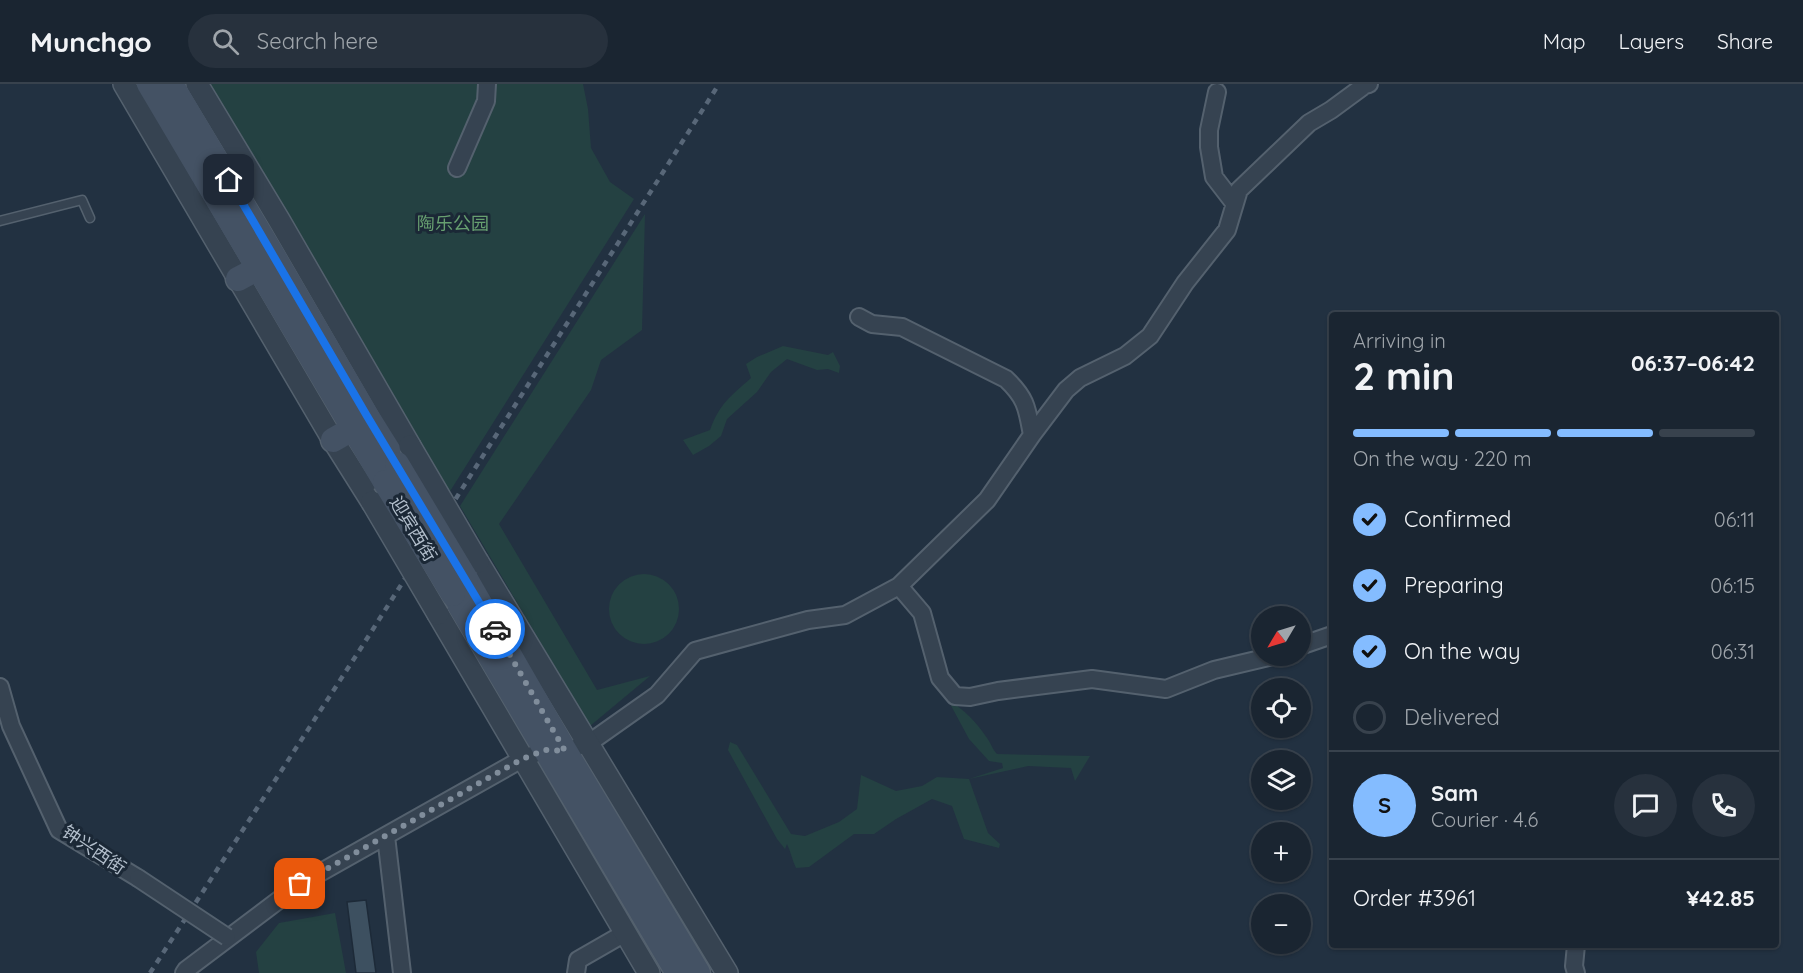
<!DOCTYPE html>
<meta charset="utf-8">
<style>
:root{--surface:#1a2531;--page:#27313d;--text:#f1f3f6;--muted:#9fa5ab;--line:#38424d;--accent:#84bcff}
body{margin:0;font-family:Quicksand,"Noto Sans SC",sans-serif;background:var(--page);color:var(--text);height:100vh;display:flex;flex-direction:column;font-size:22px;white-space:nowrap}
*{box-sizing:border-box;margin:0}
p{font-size:20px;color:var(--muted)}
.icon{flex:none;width:33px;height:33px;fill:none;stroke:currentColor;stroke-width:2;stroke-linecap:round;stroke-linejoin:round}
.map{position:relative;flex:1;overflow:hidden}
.details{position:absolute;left:1329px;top:228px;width:450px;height:636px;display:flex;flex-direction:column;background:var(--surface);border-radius:6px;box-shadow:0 2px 4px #0004,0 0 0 2px var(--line)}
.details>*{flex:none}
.needle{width:39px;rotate:232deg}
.fabs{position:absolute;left:1251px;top:522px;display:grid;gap:12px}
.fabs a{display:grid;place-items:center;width:60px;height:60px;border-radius:50%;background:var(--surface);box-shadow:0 2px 4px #0004,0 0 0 2px var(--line);font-size:30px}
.pin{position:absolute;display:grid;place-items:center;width:51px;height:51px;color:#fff;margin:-26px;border-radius:12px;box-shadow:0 3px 9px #0006}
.courier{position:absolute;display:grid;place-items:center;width:60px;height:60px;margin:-30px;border:4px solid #1a73e8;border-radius:50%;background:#fff;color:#222;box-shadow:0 2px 8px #0007}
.overview em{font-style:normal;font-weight:700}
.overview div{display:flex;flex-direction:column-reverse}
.overview{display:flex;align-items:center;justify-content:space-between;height:102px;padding:0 24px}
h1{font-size:39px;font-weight:700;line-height:45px}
.bar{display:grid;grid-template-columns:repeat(4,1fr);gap:9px 6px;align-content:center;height:72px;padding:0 24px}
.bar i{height:8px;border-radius:4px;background:var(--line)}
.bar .current{background:var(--accent)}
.bar p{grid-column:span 4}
.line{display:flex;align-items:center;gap:15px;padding:0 24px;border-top:2px solid var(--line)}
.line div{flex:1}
.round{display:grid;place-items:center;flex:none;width:63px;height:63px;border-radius:32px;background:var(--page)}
ol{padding:0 24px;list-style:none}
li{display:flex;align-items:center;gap:18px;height:66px}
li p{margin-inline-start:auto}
li .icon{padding:6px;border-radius:50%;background:var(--accent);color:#111;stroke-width:4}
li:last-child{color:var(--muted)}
li i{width:33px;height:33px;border:3px solid var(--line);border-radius:50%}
header{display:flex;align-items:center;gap:36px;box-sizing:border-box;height:84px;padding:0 30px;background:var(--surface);border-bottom:2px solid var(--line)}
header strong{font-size:28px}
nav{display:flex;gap:33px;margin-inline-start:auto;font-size:21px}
.search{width:420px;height:54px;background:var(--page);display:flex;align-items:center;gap:15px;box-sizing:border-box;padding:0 21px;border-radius:33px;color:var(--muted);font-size:22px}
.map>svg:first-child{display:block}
.green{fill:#244142}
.building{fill:#3d5060;stroke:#1d2a38;stroke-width:1.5}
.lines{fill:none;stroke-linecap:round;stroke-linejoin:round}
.service-casing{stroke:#54616e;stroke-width:11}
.minor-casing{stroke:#54616e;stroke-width:20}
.tertiary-casing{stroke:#54616e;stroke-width:24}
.secondary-casing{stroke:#54616e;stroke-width:27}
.service{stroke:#364351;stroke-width:8}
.minor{stroke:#364351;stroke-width:16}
.tertiary{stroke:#364351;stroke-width:21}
.secondary{stroke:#445264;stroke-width:24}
.rail{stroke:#586778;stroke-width:4.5;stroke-dasharray:6 6;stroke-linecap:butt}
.minor-bridge-casing{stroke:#54616e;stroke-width:20;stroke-linecap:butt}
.tertiary-bridge-casing{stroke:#54616e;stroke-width:24;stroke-linecap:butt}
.secondary-bridge-casing{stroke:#54616e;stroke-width:27;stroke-linecap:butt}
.minor-bridge{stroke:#364351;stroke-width:16}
.tertiary-bridge{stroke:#364351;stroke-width:21}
.secondary-bridge{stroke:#445264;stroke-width:24}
.done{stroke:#808d9b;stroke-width:6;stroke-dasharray:0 10.8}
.route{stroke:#1a73e8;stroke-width:8}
.labels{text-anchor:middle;stroke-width:6;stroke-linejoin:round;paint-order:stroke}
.park-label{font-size:18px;fill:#679f70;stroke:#1b2836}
.street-label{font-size:18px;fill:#b2becb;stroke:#1b2836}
</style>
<header>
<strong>Munchgo</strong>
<div class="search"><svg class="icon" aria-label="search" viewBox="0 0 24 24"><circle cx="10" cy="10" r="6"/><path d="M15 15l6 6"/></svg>Search here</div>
<nav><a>Map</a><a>Layers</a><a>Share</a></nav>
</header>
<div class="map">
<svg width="1803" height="889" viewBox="0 0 1803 889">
<rect width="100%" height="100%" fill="#223141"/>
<path class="green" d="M207 0H583L588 25 591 64 610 98 634 115 447 412Z
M645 130 642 246 601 276 591 306 499 440 597 606 650 592 590 642 460 422Z
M783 262 828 271 833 268 840 282 839 289 828 285 817 286 787 275 771 288 757 308 727 335 721 352 709 362 693 371 683 356 710 346C720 319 730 313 751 294L746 280 757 273Z
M609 525a35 35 0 1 1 70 0a35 35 0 1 1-70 0Z
M948 616C964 625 977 639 987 654 991 659 992 665 997 670L1090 672 1075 697 1071 684 1028 682 969 695 988 749 1000 760 999 764 964 755 952 722 932 715 896 735 874 750H854L809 783 796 784C792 776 791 768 787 760L785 765 777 755 728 666 730 658 737 661 791 750 805 752 839 738 857 725 861 691 896 707 922 702 937 693 969 695 1003 684 1002 679 989 677 969 655Z
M335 829 346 889H259L256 868 279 839Z"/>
<path class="building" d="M366 816 376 889H356L347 818Z"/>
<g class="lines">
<defs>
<path id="service" d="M0 137 82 116 90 134"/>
<path id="minor" d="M1217 8 1209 46V63L1214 93 1234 119
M457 84 486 17 487 0
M859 233 872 240 902 243 1006 295C1027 315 1027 325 1032 351
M899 502 922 529 940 594 955 612 970 613 998 607 1092 595 1166 605 1214 586 1273 572
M1300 562 1332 551
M0 603 11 642 59 746 138 794
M577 663 589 659 657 611 695 567 808 536 845 531 899 502 987 416 1032 351 1066 306 1080 294 1125 272 1150 252 1185 199 1227 146 1239 106 1309 39 1331 26 1365 1 1369 0
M386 752 402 889
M184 889 186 886 300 800 522 675 545 666
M576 889 578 876 625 849
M1576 889 1574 882 1576 861"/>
<path id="tertiary" d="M124 0 333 356 372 418
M197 0 279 136 410 362
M478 478 727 889
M438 530 649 889"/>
<path id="secondary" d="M149 0 385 398
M171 0 274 173 367 332 397 380
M238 195 259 184
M333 356 354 344
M466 495 565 667 698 889
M453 510 678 889"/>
</defs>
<use href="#service" class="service-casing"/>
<use href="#minor" class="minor-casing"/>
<use href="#tertiary" class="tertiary-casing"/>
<use href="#secondary" class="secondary-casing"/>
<use href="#service" class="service"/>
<use href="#minor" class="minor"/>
<use href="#tertiary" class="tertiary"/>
<use href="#secondary" class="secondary"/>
<path class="rail" d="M150 889 361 564 719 0"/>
<defs>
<path id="minor-bridge" d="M138 794 227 853"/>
<path id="tertiary-bridge" d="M410 362 478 478
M372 418 438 530"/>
<path id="secondary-bridge" d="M397 380 466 495
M385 398 453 510"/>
</defs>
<use href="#minor-bridge" class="minor-bridge-casing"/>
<use href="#tertiary-bridge" class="tertiary-bridge-casing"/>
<use href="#secondary-bridge" class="secondary-bridge-casing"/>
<use href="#minor-bridge" class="minor-bridge"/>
<use href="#tertiary-bridge" class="tertiary-bridge"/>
<use href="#secondary-bridge" class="secondary-bridge"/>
</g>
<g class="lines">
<path class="done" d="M300 800 522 675 545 666 565 667 495 545"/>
<path class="route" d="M229 96 367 332 495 545"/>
</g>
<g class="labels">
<g class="park-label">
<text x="453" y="146">陶乐公园</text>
</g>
<g class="street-label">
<text transform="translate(413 445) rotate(59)" y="6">迎宾西街</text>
<text transform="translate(94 766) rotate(34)" y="6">钟兴西街</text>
</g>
</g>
</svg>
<div class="fabs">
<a><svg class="needle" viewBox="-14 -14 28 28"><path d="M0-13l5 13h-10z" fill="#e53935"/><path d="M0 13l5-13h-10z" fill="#9fa5ab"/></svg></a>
<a><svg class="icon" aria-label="locate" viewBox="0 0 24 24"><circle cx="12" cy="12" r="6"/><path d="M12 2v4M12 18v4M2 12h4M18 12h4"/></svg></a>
<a><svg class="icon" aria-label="layers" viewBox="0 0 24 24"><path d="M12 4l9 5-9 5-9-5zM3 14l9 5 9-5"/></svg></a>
<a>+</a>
<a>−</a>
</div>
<div class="pin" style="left:300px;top:800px;background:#ea580c"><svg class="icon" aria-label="bag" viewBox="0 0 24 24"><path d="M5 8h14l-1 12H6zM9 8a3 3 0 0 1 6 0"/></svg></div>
<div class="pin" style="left:229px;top:96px;background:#1f2937"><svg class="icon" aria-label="home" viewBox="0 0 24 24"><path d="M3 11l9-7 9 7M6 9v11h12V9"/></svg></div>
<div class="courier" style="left:495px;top:545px"><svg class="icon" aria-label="car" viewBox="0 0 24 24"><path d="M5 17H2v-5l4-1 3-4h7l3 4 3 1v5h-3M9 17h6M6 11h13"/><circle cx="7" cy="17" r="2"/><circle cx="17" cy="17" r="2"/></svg></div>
<section class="details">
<div class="overview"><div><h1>2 min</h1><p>Arriving in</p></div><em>06:37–06:42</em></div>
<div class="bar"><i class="current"></i><i class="current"></i><i class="current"></i><i></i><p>On the way · 220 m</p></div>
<ol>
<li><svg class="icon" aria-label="check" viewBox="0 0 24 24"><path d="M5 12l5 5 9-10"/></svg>Confirmed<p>06:11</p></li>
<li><svg class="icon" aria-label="check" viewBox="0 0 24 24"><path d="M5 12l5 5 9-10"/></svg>Preparing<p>06:15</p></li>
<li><svg class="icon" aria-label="check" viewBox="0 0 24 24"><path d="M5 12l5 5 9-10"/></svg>On the way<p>06:31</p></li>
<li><i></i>Delivered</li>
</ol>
<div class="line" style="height:108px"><b class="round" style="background:var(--accent);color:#111">S</b><div><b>Sam</b><p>Courier · 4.6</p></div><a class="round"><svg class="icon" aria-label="chat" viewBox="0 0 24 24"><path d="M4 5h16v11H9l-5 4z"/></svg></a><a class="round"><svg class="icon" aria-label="phone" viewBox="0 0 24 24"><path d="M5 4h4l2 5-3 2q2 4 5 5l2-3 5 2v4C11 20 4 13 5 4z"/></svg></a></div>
<div class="line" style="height:78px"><div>Order #3961</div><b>¥42.85</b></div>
</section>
</div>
